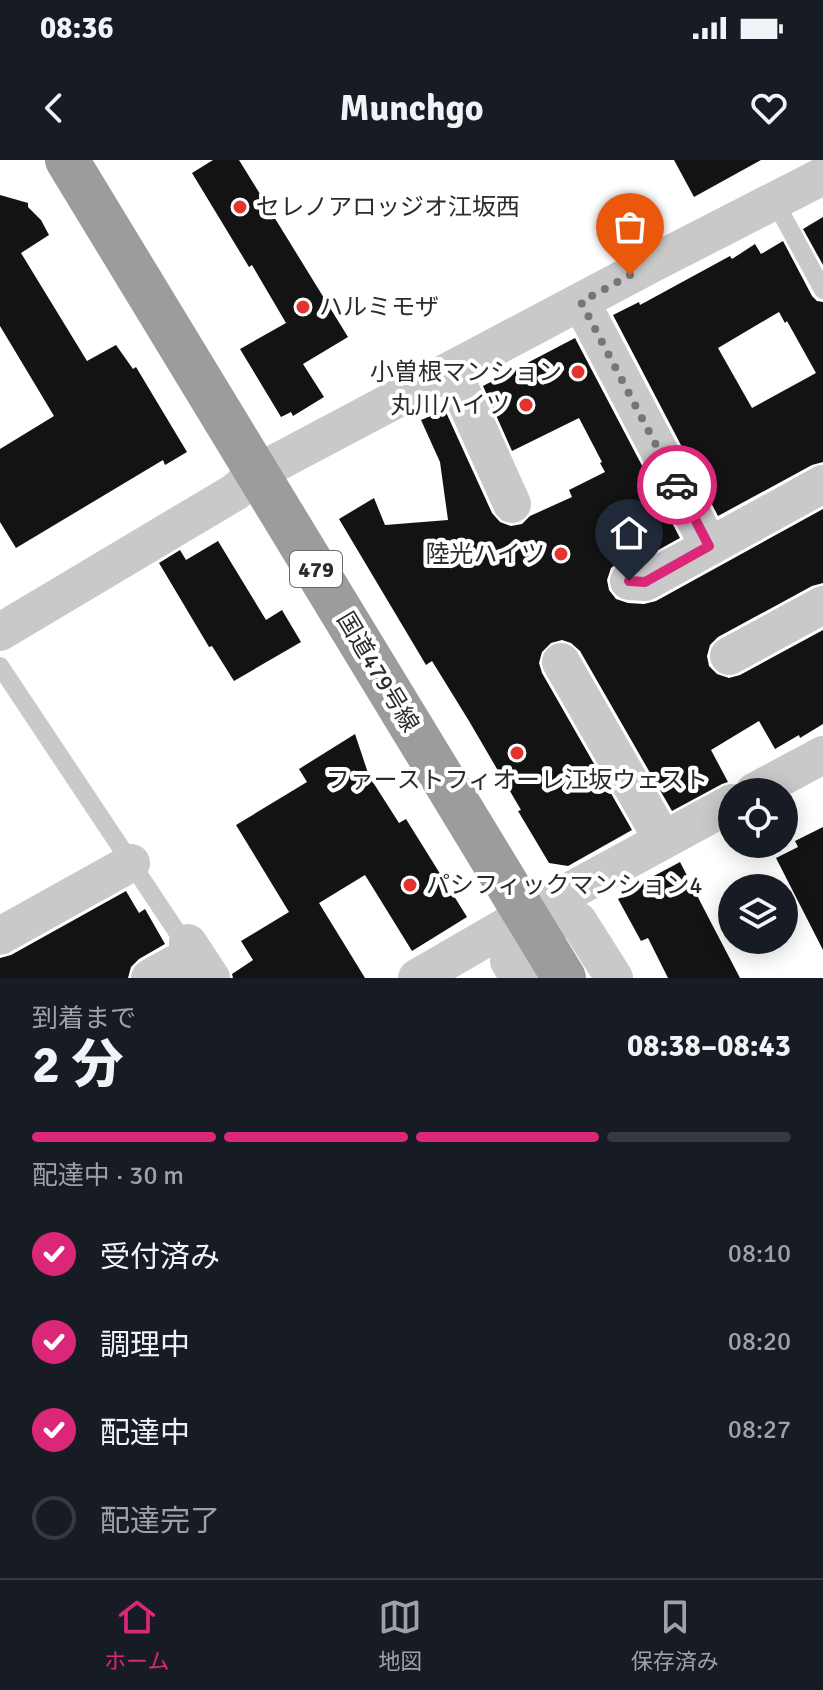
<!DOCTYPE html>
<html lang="ja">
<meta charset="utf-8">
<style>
:root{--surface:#171b24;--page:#242831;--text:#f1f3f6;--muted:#9ea1a6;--line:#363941;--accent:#db2777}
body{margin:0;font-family:Signika,"Noto Sans JP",sans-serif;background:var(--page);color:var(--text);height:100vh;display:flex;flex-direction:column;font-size:30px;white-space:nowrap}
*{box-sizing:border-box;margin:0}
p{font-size:26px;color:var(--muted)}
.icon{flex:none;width:44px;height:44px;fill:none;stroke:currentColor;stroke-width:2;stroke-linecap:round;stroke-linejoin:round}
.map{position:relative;height:818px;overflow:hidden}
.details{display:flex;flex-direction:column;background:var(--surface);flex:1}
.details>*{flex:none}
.tools{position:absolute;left:718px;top:618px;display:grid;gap:16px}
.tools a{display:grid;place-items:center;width:80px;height:80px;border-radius:50%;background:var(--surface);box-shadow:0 4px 20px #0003;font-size:40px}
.pin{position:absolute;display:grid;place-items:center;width:68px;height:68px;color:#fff;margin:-82px -34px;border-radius:50% 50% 50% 0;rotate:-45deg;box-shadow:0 0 8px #0007}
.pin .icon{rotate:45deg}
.courier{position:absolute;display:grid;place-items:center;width:80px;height:80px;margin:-40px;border:6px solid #db2777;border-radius:50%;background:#fff;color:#222;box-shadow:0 2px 10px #0007}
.headline em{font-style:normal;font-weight:800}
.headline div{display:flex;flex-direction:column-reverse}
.headline{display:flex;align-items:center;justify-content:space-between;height:136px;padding:0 32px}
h1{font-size:52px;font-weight:800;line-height:60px}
.bar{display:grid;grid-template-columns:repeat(4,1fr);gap:12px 8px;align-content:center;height:96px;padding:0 32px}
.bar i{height:10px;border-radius:6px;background:var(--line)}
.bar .on{background:var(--accent)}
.bar p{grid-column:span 4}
ol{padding:0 32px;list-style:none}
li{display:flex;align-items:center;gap:24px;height:88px}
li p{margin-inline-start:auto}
li .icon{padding:8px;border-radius:50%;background:var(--accent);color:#fff;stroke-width:4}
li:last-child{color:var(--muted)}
li i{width:44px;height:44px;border:4px solid var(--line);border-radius:50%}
.status{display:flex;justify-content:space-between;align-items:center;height:56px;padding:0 40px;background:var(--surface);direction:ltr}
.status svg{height:22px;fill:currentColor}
header{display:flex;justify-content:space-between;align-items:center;height:104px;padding:0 32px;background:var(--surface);font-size:36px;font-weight:800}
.dock{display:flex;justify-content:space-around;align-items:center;height:112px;border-top:2px solid var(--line);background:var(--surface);font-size:22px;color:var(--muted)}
.dock a{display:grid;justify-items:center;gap:4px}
.dock .on{color:var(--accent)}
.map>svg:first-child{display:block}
.building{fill:#131313;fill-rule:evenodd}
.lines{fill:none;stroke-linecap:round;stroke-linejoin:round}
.service{stroke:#c9c9c9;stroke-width:18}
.minor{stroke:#c9c9c9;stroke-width:38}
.trunk{stroke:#9c9c9c;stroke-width:44}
.done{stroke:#767676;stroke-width:8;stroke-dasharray:0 14.4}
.route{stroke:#db2777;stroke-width:10}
.poi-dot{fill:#e2342f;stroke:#fff;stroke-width:3}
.labels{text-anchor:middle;stroke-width:8;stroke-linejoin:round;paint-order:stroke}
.shield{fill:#fff;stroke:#6b6b6b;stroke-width:2}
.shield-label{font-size:22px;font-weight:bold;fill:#2c2c2c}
.poi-label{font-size:24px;fill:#2c2c2c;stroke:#fff;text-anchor:start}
.street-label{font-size:24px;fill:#2c2c2c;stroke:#fff}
</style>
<div class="status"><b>08:36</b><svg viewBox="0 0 49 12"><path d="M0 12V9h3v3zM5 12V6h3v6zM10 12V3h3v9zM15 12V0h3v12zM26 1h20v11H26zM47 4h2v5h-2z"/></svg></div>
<header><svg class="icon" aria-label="back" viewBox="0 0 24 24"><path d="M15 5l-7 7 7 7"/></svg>Munchgo<svg class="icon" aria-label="heart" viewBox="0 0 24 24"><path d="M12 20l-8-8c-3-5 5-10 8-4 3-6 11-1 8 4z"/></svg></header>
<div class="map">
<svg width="823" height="818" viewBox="0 0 823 818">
<rect width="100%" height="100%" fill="#fff"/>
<path class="building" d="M213 0H239L348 177 303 204 324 237 293 256 291 252 281 257 240 189 286 163 252 105 249 107 192 13Z
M674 0H761L694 37Z
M0 35 28 43V47L41 60 49 75 21 93 87 201 116 185 133 209 136 207 187 292 165 305 163 300 16 388 0 362V289L54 256 0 166Z
M823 57V105L803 69Z
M783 81 812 136 817 141 823 142V302L812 305 718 356 613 155 639 142 640 145 730 96 732 99 755 84 761 94ZM779 152 785 163 787 161 816 213 752 248 718 188Z
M575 178 680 378 640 400 620 401 611 408 607 420 609 430 616 439 628 443 644 444 656 441 823 349V423L812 426 718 477 710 485 707 496 709 506 717 514 729 518 740 515 823 470V564L800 578 799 575 775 589 759 561 711 590 728 622 722 624 672 651 580 491 571 483 562 480 551 483 542 492 539 503 542 513 632 670 568 706 549 703 518 651 521 650 469 561 432 501 426 505 339 359 374 338 385 365 448 360 440 302 421 260 445 250 492 353 500 362 511 366 522 364 530 356 572 337 569 330 605 312 600 303 602 302 579 258 512 291 483 226Z
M218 381 266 460 282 450 301 482 234 521 212 486 209 487 159 403 180 390 186 400Z
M355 574 369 616 399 663 406 659 467 757 412 791 365 715 319 743 365 818H233L232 814 253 800 241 781 289 752 236 665 307 622 299 609Z
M823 667V790L776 698 798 687 795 681Z
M680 702 704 749 740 818H668L648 778 641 781 618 739 641 727 639 724Z
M126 731 139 753 145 749 165 784 139 799 131 807 128 818H0V798L11 795Z"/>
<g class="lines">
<path class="service" d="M774 40 823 130
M0 506 177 772 188 783"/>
<path class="minor" d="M581 142 709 386
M452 211 512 344
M629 421 645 422 823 324
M0 472 235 332 257 313 655 102 823 16
M729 496 823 445
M561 502 663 680
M754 632 823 595
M0 776 131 703
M188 783 211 818
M150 818 175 804
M417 818 526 755 732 643
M519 818 509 801 526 755 578 761 614 818"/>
<path class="trunk" d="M67 0 564 818"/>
</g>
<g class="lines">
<path class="done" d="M630 115 581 142 677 325"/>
<path class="route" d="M629 421 645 422 709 386 677 325"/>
</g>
<g class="poi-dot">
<circle cx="240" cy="47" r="8"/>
<circle cx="303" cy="147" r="8"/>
<circle cx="578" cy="212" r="8"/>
<circle cx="526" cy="245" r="8"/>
<circle cx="561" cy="394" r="8"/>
<circle cx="517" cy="593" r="8"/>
<circle cx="410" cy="725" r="8"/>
</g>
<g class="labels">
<rect class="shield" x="290" y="391" width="52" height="36" rx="6"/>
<g class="shield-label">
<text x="316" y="417">479</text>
</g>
<g class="poi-label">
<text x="256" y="55">セレノアロッジオ江坂西</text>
<text x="319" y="155">ハルミモザ</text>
<text x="562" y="220" text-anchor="end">小曽根マンション</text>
<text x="510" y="253" text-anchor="end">丸川ハイツ</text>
<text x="545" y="402" text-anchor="end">陸光ハイツ</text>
<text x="517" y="628" text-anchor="middle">ファーストフィオーレ江坂ウェスト</text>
<text x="426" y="733">パシフィックマンション4</text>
</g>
<g class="street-label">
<text transform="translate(378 512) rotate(59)" y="8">国道479号線</text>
</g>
</g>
</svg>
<div class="tools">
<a><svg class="icon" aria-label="locate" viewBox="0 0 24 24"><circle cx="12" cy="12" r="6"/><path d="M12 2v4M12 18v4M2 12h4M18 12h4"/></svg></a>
<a><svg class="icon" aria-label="layers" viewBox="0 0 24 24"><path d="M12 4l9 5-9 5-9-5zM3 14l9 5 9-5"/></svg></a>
</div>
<div class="pin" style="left:630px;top:115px;background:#ea580c"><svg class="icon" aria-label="bag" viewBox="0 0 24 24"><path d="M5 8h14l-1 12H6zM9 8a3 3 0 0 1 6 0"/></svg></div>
<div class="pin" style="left:629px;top:421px;background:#1f2937"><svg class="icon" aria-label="home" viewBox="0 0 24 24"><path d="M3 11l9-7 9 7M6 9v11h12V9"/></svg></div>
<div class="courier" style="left:677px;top:325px"><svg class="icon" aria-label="car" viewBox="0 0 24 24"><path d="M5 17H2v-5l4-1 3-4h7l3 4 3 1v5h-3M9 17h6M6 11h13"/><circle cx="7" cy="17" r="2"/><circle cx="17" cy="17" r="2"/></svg></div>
</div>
<section class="details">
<div class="headline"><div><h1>2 分</h1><p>到着まで</p></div><em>08:38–08:43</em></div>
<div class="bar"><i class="on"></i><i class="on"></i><i class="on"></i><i></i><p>配達中 · 30 m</p></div>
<ol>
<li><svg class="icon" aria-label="check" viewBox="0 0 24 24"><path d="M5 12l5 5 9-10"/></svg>受付済み<p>08:10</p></li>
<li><svg class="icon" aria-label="check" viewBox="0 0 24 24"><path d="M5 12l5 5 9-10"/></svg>調理中<p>08:20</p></li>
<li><svg class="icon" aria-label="check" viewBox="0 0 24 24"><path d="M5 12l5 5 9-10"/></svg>配達中<p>08:27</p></li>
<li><i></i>配達完了</li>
</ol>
</section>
<nav class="dock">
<a class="on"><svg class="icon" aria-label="home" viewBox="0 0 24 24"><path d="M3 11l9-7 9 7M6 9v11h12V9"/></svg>ホーム</a>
<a><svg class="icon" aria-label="map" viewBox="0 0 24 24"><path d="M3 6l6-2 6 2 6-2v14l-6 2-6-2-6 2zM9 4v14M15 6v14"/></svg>地図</a>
<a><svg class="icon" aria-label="saved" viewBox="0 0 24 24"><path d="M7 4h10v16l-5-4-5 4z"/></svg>保存済み</a>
</nav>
